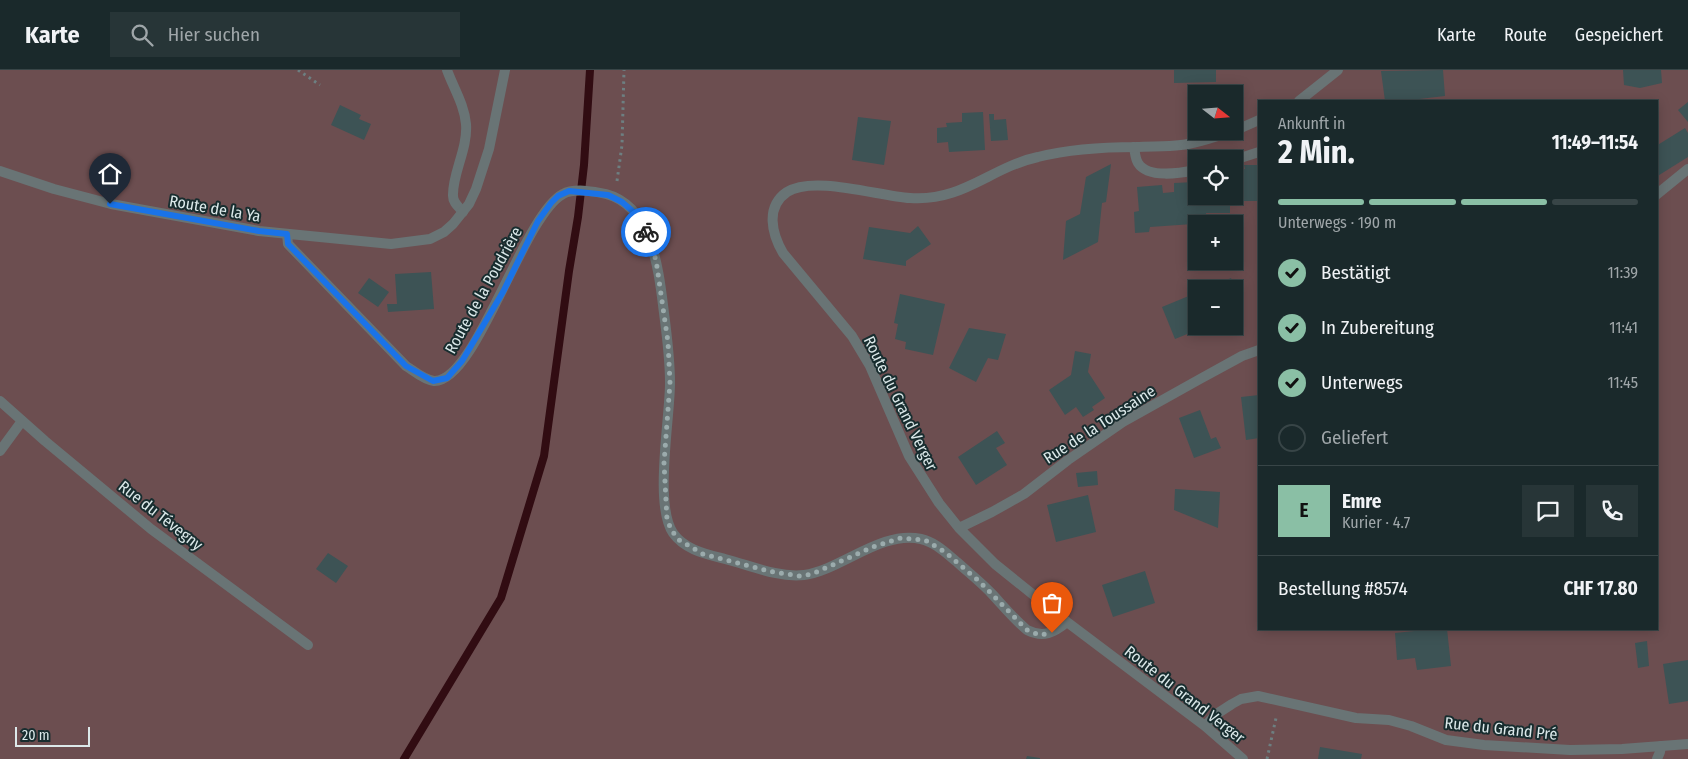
<!DOCTYPE html>
<html lang="de">
<meta charset="utf-8">
<style>
:root{--surface:#1a292b;--page:#273537;--text:#f1f3f6;--muted:#9fa6a9;--line:#384547;--accent:#8abfa5}
body{margin:0;font-family:"Fira Sans Condensed",sans-serif;background:var(--page);color:var(--text);height:100vh;display:flex;flex-direction:column;font-size:19px;white-space:nowrap}
*{box-sizing:border-box;margin:0}
p{font-size:16px;color:var(--muted)}
.icon{flex:none;width:28px;height:28px;fill:none;stroke:currentColor;stroke-width:2;stroke-linecap:round;stroke-linejoin:round}
.map{position:relative;flex:1;overflow:hidden}
.side{position:absolute;left:1258px;top:30px;width:400px;height:530px;display:flex;flex-direction:column;background:var(--surface);border-radius:0px;box-shadow:0 2px 12px #0003,0 0 0 1px var(--line)}
.side>*{flex:none}
.needle{width:32px;rotate:107deg}
.tools{position:absolute;left:1188px;top:15px;display:grid;gap:10px}
.tools a{display:grid;place-items:center;width:55px;height:55px;border-radius:0px;background:var(--surface);box-shadow:0 2px 12px #0003,0 0 0 1px var(--line);font-size:25px}
.scale{position:absolute;left:15px;bottom:12px;width:75px;box-sizing:border-box;padding-left:5px;border:2px solid #dce9ea;border-top:0;font-size:14px;line-height:18px;white-space:nowrap;color:#dce9ea;-webkit-text-stroke:4px #182d2f;paint-order:stroke}
.pin{position:absolute;display:grid;place-items:center;width:42px;height:42px;color:#fff;margin:-51px -21px;border-radius:50% 50% 50% 0;rotate:-45deg;box-shadow:0 0 5px #0007}
.pin .icon{rotate:45deg}
.courier{position:absolute;display:grid;place-items:center;width:50px;height:50px;margin:-25px;border:4px solid #1a73e8;border-radius:50%;background:#fff;color:#222;box-shadow:0 1px 6px #0007}
.headline em{font-style:normal;font-weight:700}
.headline div{display:flex;flex-direction:column-reverse}
.headline{display:flex;align-items:center;justify-content:space-between;height:85px;padding:0 20px}
h1{font-size:32px;font-weight:700;line-height:38px}
.bar{display:grid;grid-template-columns:repeat(4,1fr);gap:8px 5px;align-content:center;height:60px;padding:0 20px}
.bar i{height:6px;border-radius:4px;background:var(--line)}
.bar .on{background:var(--accent)}
.bar p{grid-column:span 4}
.line{display:flex;align-items:center;gap:12px;padding:0 20px;border-top:1px solid var(--line)}
.line div{flex:1}
.round{display:grid;place-items:center;flex:none;width:52px;height:52px;border-radius:0px;background:var(--page)}
ol{padding:0 20px;list-style:none}
li{display:flex;align-items:center;gap:15px;height:55px}
li p{margin-inline-start:auto}
li .icon{padding:5px;border-radius:50%;background:var(--accent);color:#111;stroke-width:4}
li:last-child{color:var(--muted)}
li i{width:28px;height:28px;border:2px solid var(--line);border-radius:50%}
header{display:flex;align-items:center;gap:30px;box-sizing:border-box;height:70px;padding:0 25px;background:var(--surface);border-bottom:1px solid var(--line)}
header strong{font-size:24px}
nav{display:flex;gap:28px;margin-inline-start:auto;font-size:18px}
.search{width:350px;height:45px;background:var(--page);display:flex;align-items:center;gap:12px;box-sizing:border-box;padding:0 18px;border-radius:0px;color:var(--muted);font-size:19px}
.map>svg:first-child{display:block}
.green{fill:#6c4e50;fill-rule:evenodd}
.lines{fill:none;stroke-linecap:round;stroke-linejoin:round}
.stream{stroke:#310c12;stroke-width:8}
.building{fill:#3d5355}
.path{stroke:#6d7f81;stroke-width:3;stroke-dasharray:2.5 4;stroke-linecap:butt}
.service{stroke:#697475;stroke-width:10}
.minor{stroke:#697475;stroke-width:10}
.tertiary{stroke:#697475;stroke-width:10}
.done{stroke:#9babac;stroke-width:5;stroke-dasharray:0 9}
.route{stroke:#1a73e8;stroke-width:6}
.labels{text-anchor:middle;stroke-width:4;stroke-linejoin:round;paint-order:stroke}
.street-label{font-size:16px;fill:#dce9ea;stroke:#182d2f}
</style>
<header>
<strong>Karte</strong>
<div class="search"><svg class="icon" aria-label="search" viewBox="0 0 24 24"><circle cx="10" cy="10" r="6"/><path d="M15 15l6 6"/></svg>Hier suchen</div>
<nav><a>Karte</a><a>Route</a><a>Gespeichert</a></nav>
</header>
<div class="map">
<svg width="1688" height="689" viewBox="0 0 1688 689">
<rect width="100%" height="100%" fill="#223739"/>
<path class="green" d="M0 0H1688V689H0ZM1196 24H1234V61H1196ZM1259 31H1656V559H1259ZM1196 89H1234V126H1196ZM1196 154H1234V191H1196ZM1196 219H1234V256H1196Z"/>
<g class="lines">
<path class="stream" d="M404 689 501 528 544 386 569 201 578 147 584 95 590 0"/>
</g>
<path class="building" d="M1174 0H1216V12L1174 13Z
M1443 0 1445 26 1419 29 1420 31H1385L1381 1Z
M1623 0H1661L1662 13 1640 18 1624 15Z
M1688 32V52L1678 40Z
M340 35 361 45 359 49 371 54 364 70 331 55Z
M983 42 985 80 949 82 948 72 937 73V58L947 57 946 53 962 52V43Z
M989 44H994V50L1006 49 1008 70 991 71Z
M858 47 891 51 884 95 852 90Z
M1685 58 1688 63V87L1656 107V76Z
M1111 94 1106 132 1102 133 1098 172 1063 190 1066 151 1080 144 1086 107Z
M1244 95H1259V131H1230V143H1206L1207 153 1150 157 1149 162 1135 163 1134 142 1139 141 1137 117 1162 115 1163 123 1174 122V113L1196 112V126H1234V99H1245Z
M918 156 931 174 906 191V196L863 189 869 157 910 163Z
M431 202 434 239 388 242 387 234H397L395 204Z
M369 208 389 222 378 237 358 223Z
M1231 208 1243 238 1234 242V219H1206Z
M1196 223V256H1215L1203 261 1202 258 1175 269 1162 237Z
M900 224 945 234 933 285 905 279 906 272 895 269 898 254 894 253Z
M969 258 1006 264 998 290 988 288 976 312 949 298Z
M1075 281 1091 284 1088 302 1105 328 1092 337 1094 340 1083 347 1076 337 1065 345 1049 320 1071 305Z
M1259 325V368L1246 370 1241 327Z
M1200 340 1211 369 1216 367 1221 378 1194 388 1179 348Z
M997 361 1005 373 996 378 1007 395 976 415 958 387Z
M1097 401 1098 415 1078 417 1076 403Z
M1175 419 1220 422 1218 458 1174 440Z
M1088 425 1096 462 1056 472 1047 435Z
M328 483 348 496 336 513 316 499Z
M1145 501 1155 533 1113 547 1102 515Z
M1434 559H1447L1451 596 1417 600 1415 588 1397 590 1395 563Z
M1647 571 1649 596 1638 598 1635 573Z
M1688 590V631L1669 634 1663 594Z
M1320 677 1362 684 1361 689H1318Z
M1027 686 1040 688V689H1026Z"/>
<g class="lines">
<path class="path" d="M298 0 320 15
M617 111 622 75 624 0
M1267 689 1276 648"/>
<path class="service" d="M447 0C454 19 464 34 466 54 468 79 452 104 453 126 453 133 459 137 463 142
M1202 24V19
M1134 77C1135 82 1135 88 1138 93 1148 109 1181 103 1196 100
M1234 90 1259 82
M0 381 22 351
M1657 689 1660 682 1661 676"/>
<path class="minor" d="M1299 31 1338 0
M1232 61C1215 67 1199 73 1181 75 1166 77 1151 76 1136 77 1103 77 1070 79 1038 87 991 97 963 132 910 128 878 126 814 105 787 122 765 137 772 164 783 183L852 266 870 296 909 386 939 433 959 458 995 494 1067 552 1205 656 1243 689
M1234 61 1259 50
M1656 125 1688 99
M287 164 288 174 406 296C414 301 424 310 434 311 476 313 523 145 563 124 573 118 594 121 606 124 653 136 659 203 664 243 667 266 670 290 670 313 670 348 654 435 673 463 685 480 706 484 725 489 749 495 778 508 804 505 841 500 881 460 921 469 935 472 946 483 957 492 969 503 982 513 993 525 1004 537 1014 549 1027 560 1043 568 1054 563 1067 552
M0 331 45 371 151 459 308 575
M959 458 992 442 1024 424 1068 390 1123 352 1200 309 1242 286 1259 280
M1205 656 1215 645 1232 634 1241 629 1258 626 1356 648 1389 650 1411 656 1446 670 1484 675 1570 680 1622 679 1688 674"/>
<path class="tertiary" d="M0 101 54 119 111 134 259 161 391 174 430 169 444 162 453 154 469 134 476 119 489 79 505 0"/>
</g>
<g class="lines">
<path class="done" d="M646 162 656 190 668 272 670 313 664 393 667 450 672 461 679 470 703 484 773 502 800 506 812 504 873 477 901 468 925 470 945 482 980 512 1027 560 1039 565 1052 563"/>
<path class="route" d="M110 134 259 161 287 164 288 174 406 296 433 311 447 308 462 291 503 222 538 151 551 133 558 126 569 121 608 125 622 132 636 144 646 162"/>
</g>
<g class="labels">
<g class="street-label">
<text transform="translate(215 138) rotate(10)" y="6">Route de la Ya</text>
<text transform="translate(483 220) rotate(-61)" y="6">Route de la Poudrière</text>
<text transform="translate(901 333) rotate(64)" y="6">Route du Grand Verger</text>
<text transform="translate(1099 354) rotate(-33)" y="6">Rue de la Toussaine</text>
<text transform="translate(161 445) rotate(38)" y="6">Rue du Tévegny</text>
<text transform="translate(1185 624) rotate(38)" y="6">Route du Grand Verger</text>
<text transform="translate(1501 658) rotate(6)" y="6">Rue du Grand Pré</text>
</g>
</g>
</svg>
<div class="tools">
<a><svg class="needle" viewBox="-14 -14 28 28"><path d="M0-13l5 13h-10z" fill="#e53935"/><path d="M0 13l5-13h-10z" fill="#9fa6a9"/></svg></a>
<a><svg class="icon" aria-label="locate" viewBox="0 0 24 24"><circle cx="12" cy="12" r="6"/><path d="M12 2v4M12 18v4M2 12h4M18 12h4"/></svg></a>
<a>+</a>
<a>−</a>
</div>
<div class="scale">20 m</div>
<div class="pin" style="left:1052px;top:563px;background:#ea580c"><svg class="icon" aria-label="bag" viewBox="0 0 24 24"><path d="M5 8h14l-1 12H6zM9 8a3 3 0 0 1 6 0"/></svg></div>
<div class="pin" style="left:110px;top:134px;background:#1f2937"><svg class="icon" aria-label="home" viewBox="0 0 24 24"><path d="M3 11l9-7 9 7M6 9v11h12V9"/></svg></div>
<div class="courier" style="left:646px;top:162px"><svg class="icon" aria-label="bike" viewBox="0 0 24 24"><circle cx="6" cy="16" r="4"/><circle cx="18" cy="16" r="4"/><path d="M6 16l4-8h5l3 8M10 8l3 8H6M13 5h3"/></svg></div>
<section class="side">
<div class="headline"><div><h1>2 Min.</h1><p>Ankunft in</p></div><em>11:49–11:54</em></div>
<div class="bar"><i class="on"></i><i class="on"></i><i class="on"></i><i></i><p>Unterwegs · 190 m</p></div>
<ol>
<li><svg class="icon" aria-label="check" viewBox="0 0 24 24"><path d="M5 12l5 5 9-10"/></svg>Bestätigt<p>11:39</p></li>
<li><svg class="icon" aria-label="check" viewBox="0 0 24 24"><path d="M5 12l5 5 9-10"/></svg>In Zubereitung<p>11:41</p></li>
<li><svg class="icon" aria-label="check" viewBox="0 0 24 24"><path d="M5 12l5 5 9-10"/></svg>Unterwegs<p>11:45</p></li>
<li><i></i>Geliefert</li>
</ol>
<div class="line" style="height:90px"><b class="round" style="background:var(--accent);color:#111">E</b><div><b>Emre</b><p>Kurier · 4.7</p></div><a class="round"><svg class="icon" aria-label="chat" viewBox="0 0 24 24"><path d="M4 5h16v11H9l-5 4z"/></svg></a><a class="round"><svg class="icon" aria-label="phone" viewBox="0 0 24 24"><path d="M5 4h4l2 5-3 2q2 4 5 5l2-3 5 2v4C11 20 4 13 5 4z"/></svg></a></div>
<div class="line" style="height:65px"><div>Bestellung #8574</div><b>CHF 17.80</b></div>
</section>
</div>
